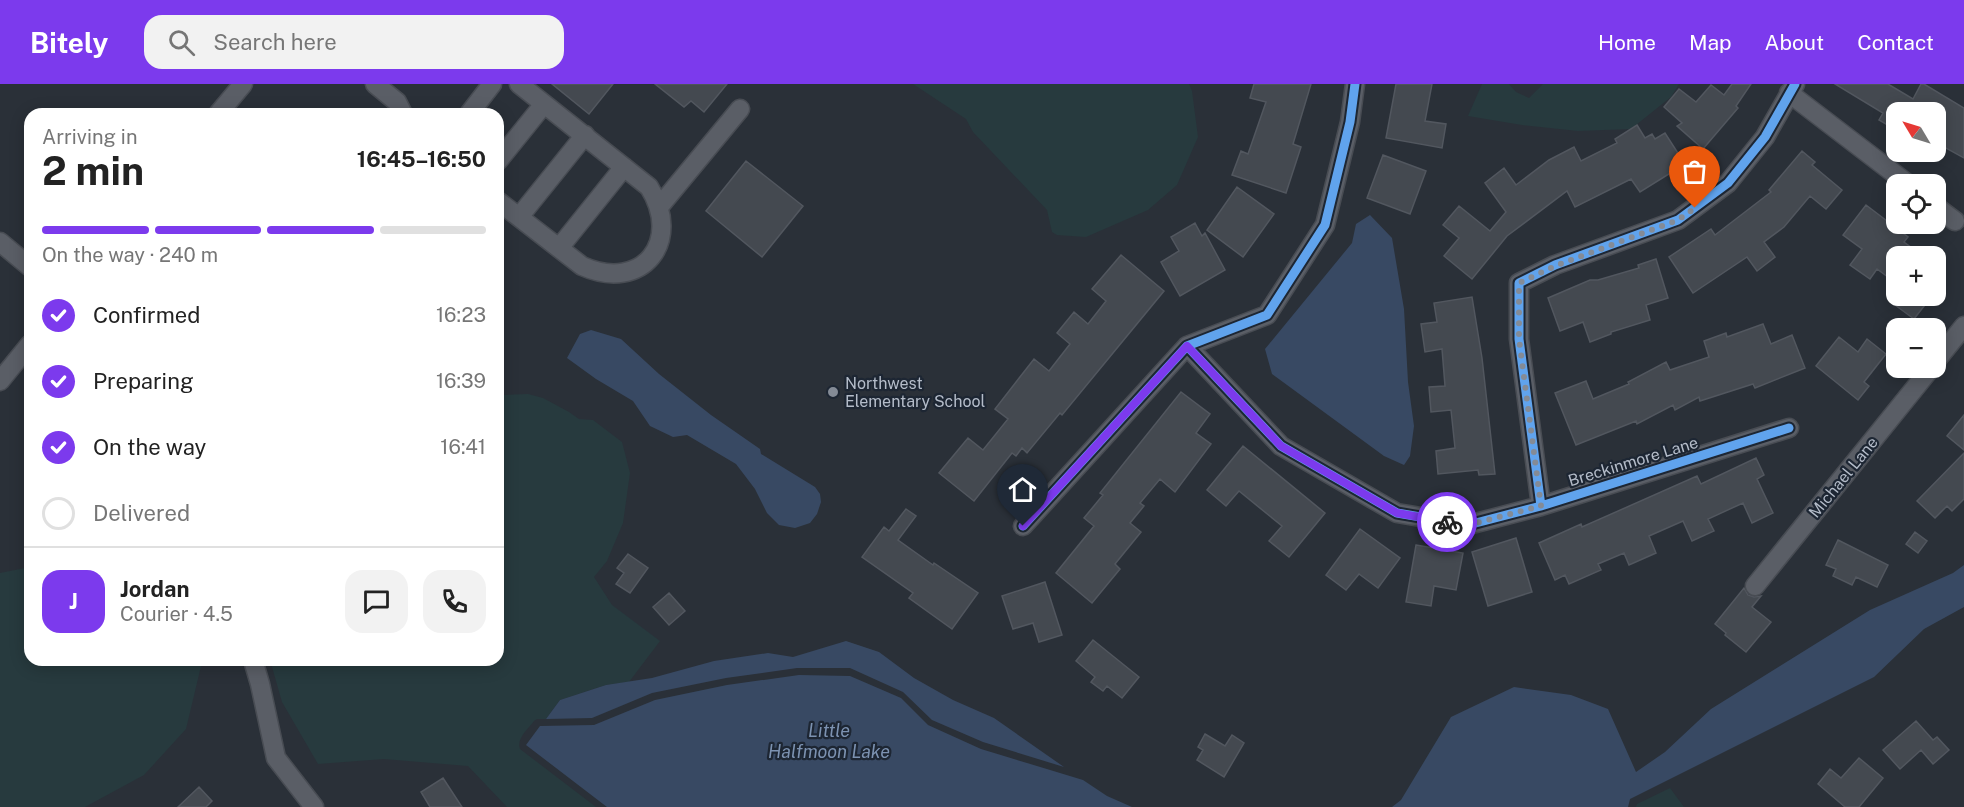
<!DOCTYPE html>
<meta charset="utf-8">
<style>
:root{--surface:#fff;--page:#f2f2f2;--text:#222;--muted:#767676;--line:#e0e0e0;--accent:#7c3aed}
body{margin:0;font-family:"Public Sans",sans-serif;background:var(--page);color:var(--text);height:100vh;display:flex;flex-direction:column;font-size:22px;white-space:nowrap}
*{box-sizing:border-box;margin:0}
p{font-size:20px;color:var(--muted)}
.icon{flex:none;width:33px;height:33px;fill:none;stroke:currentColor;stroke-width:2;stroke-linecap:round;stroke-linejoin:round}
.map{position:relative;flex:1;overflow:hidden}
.drawer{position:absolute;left:24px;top:24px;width:480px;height:558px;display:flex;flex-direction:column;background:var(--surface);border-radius:18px;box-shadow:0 3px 15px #0003}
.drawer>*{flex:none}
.needle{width:39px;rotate:308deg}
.controls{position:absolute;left:1886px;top:18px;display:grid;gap:12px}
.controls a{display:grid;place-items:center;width:60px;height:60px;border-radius:12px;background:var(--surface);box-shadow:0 3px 15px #0003;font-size:30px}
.pin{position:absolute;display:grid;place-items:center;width:51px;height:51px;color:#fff;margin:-62px -26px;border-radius:50% 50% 50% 0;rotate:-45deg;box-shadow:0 0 6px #0007}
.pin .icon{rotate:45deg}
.courier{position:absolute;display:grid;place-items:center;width:60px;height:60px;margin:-30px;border:4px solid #7c3aed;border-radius:50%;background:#fff;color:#222;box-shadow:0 2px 8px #0007}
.summary em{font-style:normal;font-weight:700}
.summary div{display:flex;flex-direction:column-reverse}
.summary{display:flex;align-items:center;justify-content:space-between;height:102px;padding:0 18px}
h1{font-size:39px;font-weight:700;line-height:45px}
.bar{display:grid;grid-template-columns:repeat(4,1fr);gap:9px 6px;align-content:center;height:72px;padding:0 18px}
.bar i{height:8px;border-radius:4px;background:var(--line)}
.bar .active{background:var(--accent)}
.bar p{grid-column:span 4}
.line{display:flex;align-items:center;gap:15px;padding:0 18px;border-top:2px solid var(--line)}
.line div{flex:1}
.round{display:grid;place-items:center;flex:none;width:63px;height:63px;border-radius:18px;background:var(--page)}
ol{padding:0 18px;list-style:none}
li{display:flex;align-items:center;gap:18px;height:66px}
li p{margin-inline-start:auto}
li .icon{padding:6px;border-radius:50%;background:var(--accent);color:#fff;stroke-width:4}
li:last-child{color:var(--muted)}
li i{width:33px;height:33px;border:3px solid var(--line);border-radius:50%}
header{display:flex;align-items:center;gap:36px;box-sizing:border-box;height:84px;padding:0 30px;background:var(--accent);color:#fff}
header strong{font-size:28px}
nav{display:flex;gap:33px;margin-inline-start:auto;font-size:21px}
.search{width:420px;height:54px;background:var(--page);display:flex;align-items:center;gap:15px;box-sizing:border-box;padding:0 21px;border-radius:18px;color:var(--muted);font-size:22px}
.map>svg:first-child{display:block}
.green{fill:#273a3e}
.water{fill:#384963}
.building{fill:#444950;stroke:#52575f;stroke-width:1.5}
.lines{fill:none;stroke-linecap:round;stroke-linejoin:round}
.minor-casing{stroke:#484c53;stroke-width:21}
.minor{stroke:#5a5e66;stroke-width:18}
.cycleway-casing{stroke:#1d2633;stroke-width:13}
.cycleway{stroke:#60a3ed;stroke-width:9}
.done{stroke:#848b96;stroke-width:6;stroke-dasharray:0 10.8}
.route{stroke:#7c3aed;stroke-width:8}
.poi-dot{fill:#848b96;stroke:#1d2633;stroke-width:2}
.labels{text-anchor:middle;stroke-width:4.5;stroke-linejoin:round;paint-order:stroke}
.poi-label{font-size:16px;fill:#b4bcc9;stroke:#1d2633;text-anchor:start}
.street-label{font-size:16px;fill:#b4bcc9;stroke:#1d2633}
.water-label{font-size:18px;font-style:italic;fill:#7c92b1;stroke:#1d2633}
</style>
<header>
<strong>Bitely</strong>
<div class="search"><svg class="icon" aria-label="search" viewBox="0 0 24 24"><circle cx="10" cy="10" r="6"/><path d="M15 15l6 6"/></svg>Search here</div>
<nav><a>Home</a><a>Map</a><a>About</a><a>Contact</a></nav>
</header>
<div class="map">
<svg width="1964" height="723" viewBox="0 0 1964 723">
<rect width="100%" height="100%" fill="#2a3038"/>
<path class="green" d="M913 0H1189L1192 7 1198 53 1177 101 1148 126 1086 153 1057 151 1052 148 1047 126 973 48 966 35Z
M1482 0H1509L1516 8 1529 14 1543 0H1679L1671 13 1631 45 1578 47 1522 41 1468 32Z
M528 310 543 314 569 328 579 335 593 336 622 358 630 389 623 439 607 477 594 493 612 521 660 557 629 598 606 601 560 616 546 635H537L534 637C528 645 516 655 520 665L596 723H507L468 682 384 675 318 680 282 618 270 576H498V313L504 311Z
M30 483V576H201L202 578 186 645 144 691 85 723H0V489Z
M1670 704 1684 723H1636L1637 720Z"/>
<path class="water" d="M1370 131 1392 154 1404 225 1408 298 1414 342 1410 372 1404 381 1384 372 1272 290 1265 265 1352 159 1356 140Z
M591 246 621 255 659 290 711 331 760 365 761 370 815 403 820 410 821 418 817 430 810 439 795 444 779 441 767 429 755 405 736 380 687 351 673 353 650 342 633 317 596 295 567 274 580 250Z
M1964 481V523L1924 545 1874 593 1630 715 1628 723H1392L1401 716 1451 633 1514 603 1571 611 1608 625 1636 688 1665 668 1711 625 1870 526 1953 489Z
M846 557 879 568 914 594 953 616 994 634 1064 683 983 658 932 636 903 608 850 584H797L726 594 652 609 592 634 546 635 560 616 606 601 652 594 714 577 768 569 793 573Z
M799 591 850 592 901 614 928 641 981 665 1083 696 1107 712 1132 723H607L526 661 540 642 594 641 655 616 727 601Z"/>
<path class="building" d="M552 0H613L589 30Z
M655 0H727L704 28 691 17 684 23Z
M1254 0H1311L1293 60 1301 63 1286 109 1232 91 1241 67 1248 70 1266 18 1250 14Z
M1396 0H1432L1425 37 1446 40 1442 64 1386 54Z
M1732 0H1751L1736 22 1738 24 1703 65 1677 42 1682 39 1664 23 1679 5 1696 18 1711 1 1724 11Z
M1835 0H1888L1913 15 1921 0H1924L1964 24V74L1935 58V28H1896V46L1879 36 1883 29Z
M1637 41 1645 54 1652 50 1655 55 1665 49 1685 80 1640 108 1631 95 1575 123 1567 107 1507 152 1472 195 1444 172 1459 154 1443 141 1459 122 1490 147 1506 128 1485 99 1504 84 1516 101 1549 76 1574 63 1581 77 1617 59 1615 55Z
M1802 67 1815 78 1812 81 1842 106 1826 125 1810 112 1784 143 1764 158 1775 173 1757 187 1747 173 1693 209 1669 173 1711 145 1715 151 1771 108 1769 106Z
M1383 71 1426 87 1410 130 1367 114Z
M746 77 803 122 762 173 706 127Z
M1237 103 1274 130 1243 173 1207 146Z
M1866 121 1908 153 1904 158 1923 172H1896V199L1877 185 1870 195 1850 181 1862 165 1843 151Z
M1195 139 1202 152 1205 149 1225 186 1180 212 1161 178 1179 167 1171 153Z
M1121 171 1164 207 1062 331 1060 329 1027 369 1022 364 1016 372 1012 369 974 417 939 389 968 354 983 366 1008 335 995 325 1034 275 1049 287 1070 260 1057 249 1074 228 1088 240 1106 217 1092 205Z
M1656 175 1668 214 1646 221 1650 236 1611 248V250L1590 258 1583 238 1560 247 1548 214 1590 196H1598L1639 184 1638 181Z
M1903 212H1932L1914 235 1895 221Z
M1472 213 1482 274 1495 390 1479 391 1478 386 1438 390 1436 367 1455 364 1451 326 1431 328 1429 303 1445 302 1442 265 1425 268 1421 240 1437 238 1434 219Z
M1763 240 1771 260 1792 251 1805 284 1755 304 1753 300 1700 317 1699 313 1675 326 1673 321 1637 340 1636 337 1576 361 1555 309 1586 297 1593 315 1629 300 1628 298 1666 278 1670 286 1709 273 1704 257 1726 249 1727 253Z
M1839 253 1858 268 1867 255 1886 270 1864 298 1869 302 1858 316 1816 282Z
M1181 308 1210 330 1196 349 1211 360 1175 408 1160 395 1140 419 1144 422 1130 439 1141 448 1115 480 1120 485 1092 519 1056 489 1094 442 1084 434 1103 411 1100 409Z
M1964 331V366L1947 352Z
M1243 362 1325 429 1289 473 1269 457 1282 442 1239 407 1226 422 1207 406Z
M1964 369V415L1952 427 1947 422 1935 434 1917 417Z
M1756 374 1764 391 1757 395 1773 429 1752 439 1743 419 1708 435 1714 447 1692 457 1683 437 1649 452 1656 469 1629 481 1624 469 1598 480 1601 486 1569 500 1565 491 1555 496 1539 459 1581 440 1582 443 1697 392 1701 400Z
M906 425 916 432 898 456 933 481 934 479 978 509 952 545 909 514 913 509 862 473 884 443 889 447Z
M1360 445 1400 474 1378 504 1359 490 1346 506 1326 491Z
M1915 448 1927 457 1918 469 1906 460Z
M1516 454 1532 508 1488 522 1472 468Z
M1838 456 1888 481 1877 503 1856 493 1852 501 1833 492 1836 485 1826 481Z
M1416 461 1463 469 1456 506 1434 502 1431 522 1406 518Z
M628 470 648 484 630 509 616 500 624 489 617 484Z
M1045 498 1062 551 1039 558 1033 539 1013 545 1002 512Z
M1744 504 1748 511 1754 513 1761 512 1752 523 1771 538 1746 568 1725 551 1726 549 1715 540Z
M669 509 685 527 669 541 653 523Z
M1093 556 1139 593 1122 614 1107 602 1103 607 1091 598 1095 593 1076 577Z
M1916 637 1933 656 1937 653 1949 666 1933 680 1921 666 1900 685 1883 666Z
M1205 650 1225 662 1232 651 1244 659 1224 693 1197 676 1203 666 1198 663Z
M1859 674 1883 694 1859 723H1845L1818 700 1830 685 1841 694Z
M443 694 462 723H430L421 708Z
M199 703 212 717 206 723H178Z"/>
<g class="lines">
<defs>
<path id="minor" d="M375 0 397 18 403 30
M1789 9 1908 100
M218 30 243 0
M469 30 492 0
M498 77 544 20
M498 117 582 182C643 209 683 157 649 103L519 0
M1935 122 1955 137
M659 123 740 25
M519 133 585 51
M0 158 30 183
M559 164 624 83
M1187 262 1281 362 1397 429 1468 441 1541 422 1789 344
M1935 278 1964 242
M0 297 30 260
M1541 422 1519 255V199L1555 181 1678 136 1728 99 1765 53 1795 0
M1023 442 1187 262 1267 231 1325 141 1350 38 1355 0
M1755 502 1931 284
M253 576 260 600 276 674 314 723"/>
</defs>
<use href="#minor" class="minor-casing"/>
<use href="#minor" class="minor"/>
<defs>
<path id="cycleway" d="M1187 262 1281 362 1397 429 1468 441 1541 422 1789 344
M1541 422 1519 255V199L1555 181 1678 136 1728 99 1765 53 1795 0
M1023 442 1187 262 1267 231 1325 141 1350 38 1355 0"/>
</defs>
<use href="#cycleway" class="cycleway-casing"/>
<use href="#cycleway" class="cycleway"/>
</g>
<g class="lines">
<path class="done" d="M1447 438 1468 441 1541 422 1519 255V199L1555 182 1678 136 1695 124"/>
<path class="route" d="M1023 442 1187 262 1281 362 1397 429 1447 438"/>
</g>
<circle class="poi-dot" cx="833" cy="308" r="6"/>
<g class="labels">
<g class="poi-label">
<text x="845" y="305">Northwest<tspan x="845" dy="18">Elementary School</tspan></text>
</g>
<g class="street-label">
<text transform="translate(1633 377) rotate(-17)" y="6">Breckinmore Lane</text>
<text transform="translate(1843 393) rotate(-51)" y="6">Michael Lane</text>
</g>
<g class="water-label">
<text x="829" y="653">Little<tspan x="829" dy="21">Halfmoon Lake</tspan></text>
</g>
</g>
</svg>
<div class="controls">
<a><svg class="needle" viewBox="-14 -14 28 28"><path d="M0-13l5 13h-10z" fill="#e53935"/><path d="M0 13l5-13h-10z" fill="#767676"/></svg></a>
<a><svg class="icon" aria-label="locate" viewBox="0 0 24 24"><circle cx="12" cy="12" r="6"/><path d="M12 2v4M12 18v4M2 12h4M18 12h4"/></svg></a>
<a>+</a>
<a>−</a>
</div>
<div class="pin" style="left:1695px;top:124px;background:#ea580c"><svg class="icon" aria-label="bag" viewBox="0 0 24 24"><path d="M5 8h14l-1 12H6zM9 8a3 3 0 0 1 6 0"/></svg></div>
<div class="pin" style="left:1023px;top:442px;background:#1f2937"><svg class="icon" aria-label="home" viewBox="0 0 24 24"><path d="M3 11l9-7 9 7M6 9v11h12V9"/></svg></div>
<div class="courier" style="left:1447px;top:438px"><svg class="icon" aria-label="bike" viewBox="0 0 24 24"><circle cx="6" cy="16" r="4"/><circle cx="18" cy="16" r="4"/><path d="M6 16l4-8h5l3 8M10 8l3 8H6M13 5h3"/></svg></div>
<section class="drawer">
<div class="summary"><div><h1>2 min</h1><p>Arriving in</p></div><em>16:45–16:50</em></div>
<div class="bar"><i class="active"></i><i class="active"></i><i class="active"></i><i></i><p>On the way · 240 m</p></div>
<ol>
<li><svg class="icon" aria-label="check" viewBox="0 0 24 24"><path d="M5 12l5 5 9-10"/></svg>Confirmed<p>16:23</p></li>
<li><svg class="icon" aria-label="check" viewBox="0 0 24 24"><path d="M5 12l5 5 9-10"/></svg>Preparing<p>16:39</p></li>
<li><svg class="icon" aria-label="check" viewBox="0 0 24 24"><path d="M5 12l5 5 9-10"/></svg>On the way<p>16:41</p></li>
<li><i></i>Delivered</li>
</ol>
<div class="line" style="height:108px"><b class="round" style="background:var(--accent);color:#fff">J</b><div><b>Jordan</b><p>Courier · 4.5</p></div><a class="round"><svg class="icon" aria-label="chat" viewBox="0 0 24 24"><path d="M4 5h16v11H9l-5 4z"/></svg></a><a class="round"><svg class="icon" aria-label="phone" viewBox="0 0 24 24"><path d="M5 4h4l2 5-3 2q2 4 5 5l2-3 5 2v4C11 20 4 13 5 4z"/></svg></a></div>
</section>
</div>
